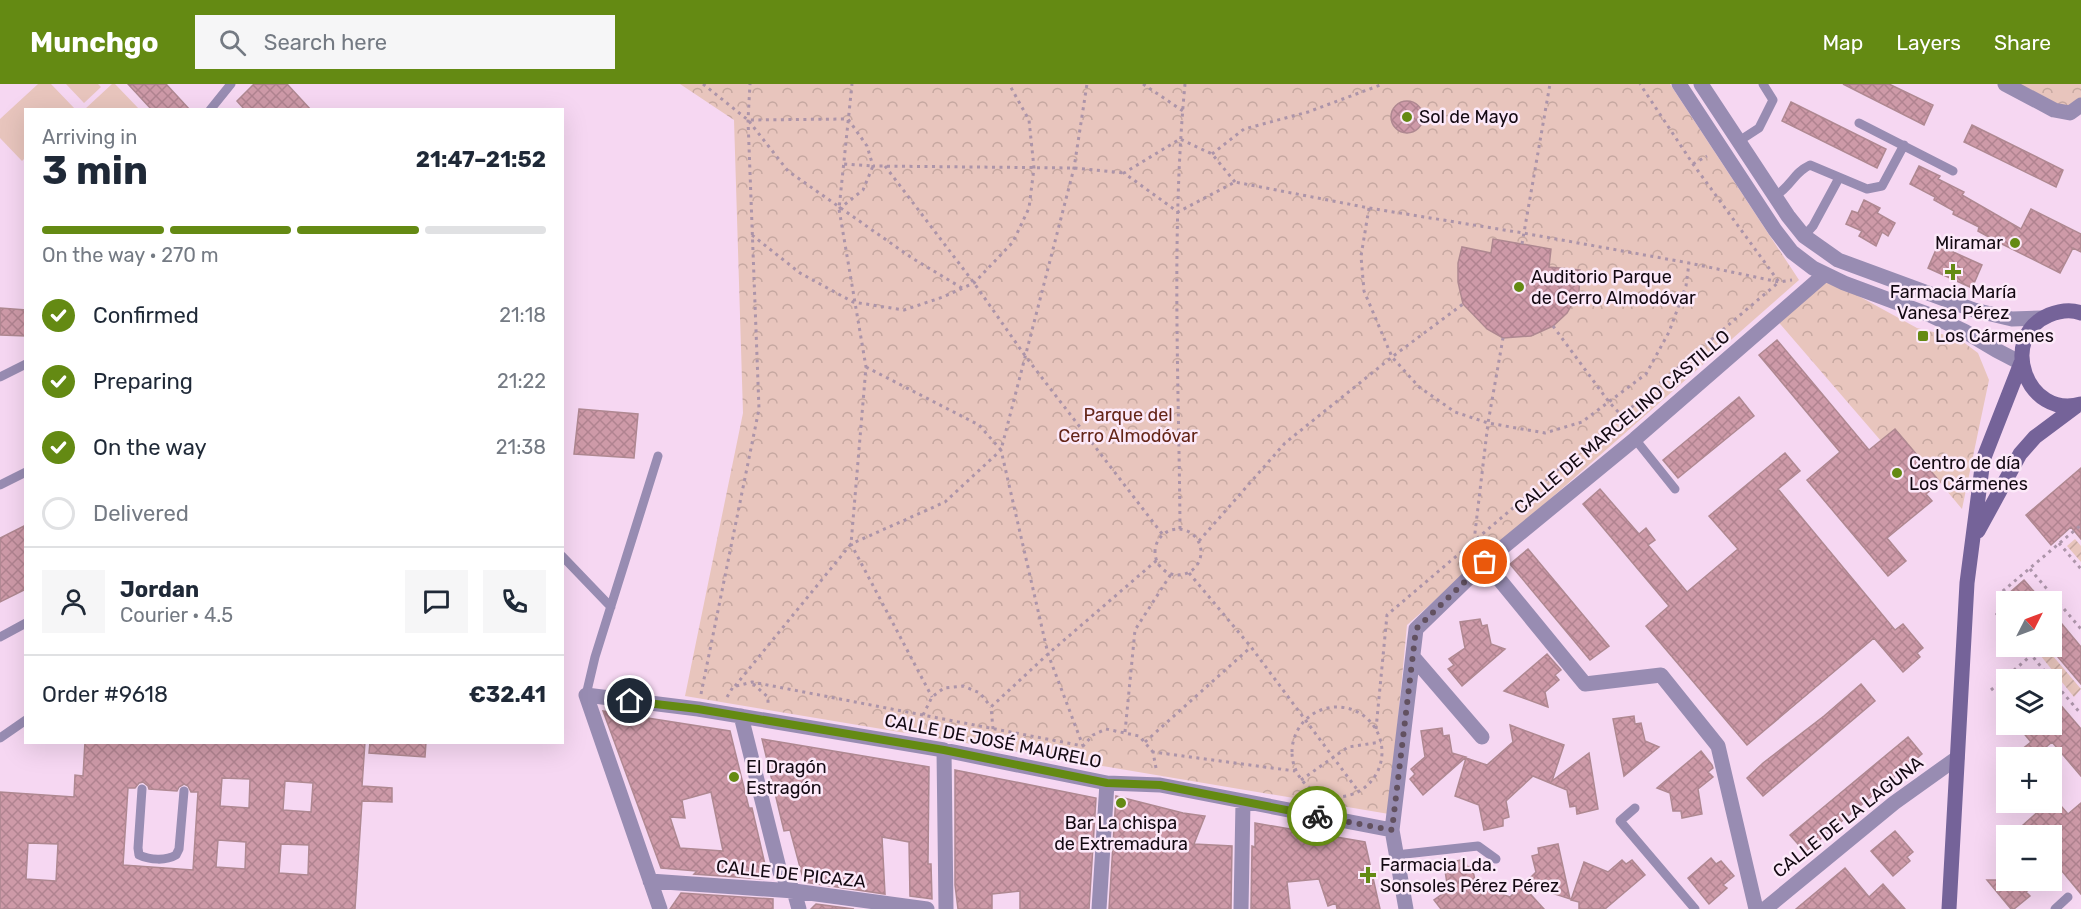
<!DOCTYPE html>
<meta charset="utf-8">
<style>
:root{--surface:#fff;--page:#f6f6f7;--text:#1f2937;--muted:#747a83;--line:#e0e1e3;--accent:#648a13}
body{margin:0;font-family:Rubik,sans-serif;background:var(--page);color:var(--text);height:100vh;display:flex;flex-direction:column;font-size:22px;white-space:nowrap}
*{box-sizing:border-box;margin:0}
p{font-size:20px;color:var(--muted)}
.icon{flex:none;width:33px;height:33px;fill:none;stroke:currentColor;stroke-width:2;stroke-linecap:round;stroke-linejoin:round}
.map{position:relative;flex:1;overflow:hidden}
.panel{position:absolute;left:24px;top:24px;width:540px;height:636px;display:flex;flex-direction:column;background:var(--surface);border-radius:0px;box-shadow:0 6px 24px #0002}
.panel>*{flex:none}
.needle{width:39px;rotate:48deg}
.fabs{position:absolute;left:1996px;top:507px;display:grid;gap:12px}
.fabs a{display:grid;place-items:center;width:66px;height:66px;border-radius:0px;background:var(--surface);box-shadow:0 6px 24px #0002;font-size:30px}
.pin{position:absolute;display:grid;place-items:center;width:51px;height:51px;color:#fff;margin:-26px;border:3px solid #fff;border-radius:50%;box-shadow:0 2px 6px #0007}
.courier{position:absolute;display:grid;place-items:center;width:60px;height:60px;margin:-30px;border:4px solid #648a13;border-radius:50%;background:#fff;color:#222;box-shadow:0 2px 8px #0007}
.overview em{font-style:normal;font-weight:700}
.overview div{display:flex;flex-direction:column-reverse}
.overview{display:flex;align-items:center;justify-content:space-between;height:102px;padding:0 18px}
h1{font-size:39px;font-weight:700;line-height:45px}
.bar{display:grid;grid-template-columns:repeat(4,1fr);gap:9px 6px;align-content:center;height:72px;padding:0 18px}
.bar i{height:8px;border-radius:4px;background:var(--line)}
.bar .on{background:var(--accent)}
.bar p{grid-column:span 4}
.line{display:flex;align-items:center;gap:15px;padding:0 18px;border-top:2px solid var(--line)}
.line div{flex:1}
.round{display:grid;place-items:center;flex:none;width:63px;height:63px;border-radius:0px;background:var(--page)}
ol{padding:0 18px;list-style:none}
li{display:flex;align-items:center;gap:18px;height:66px}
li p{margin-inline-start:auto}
li .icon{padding:6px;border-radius:50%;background:var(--accent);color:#fff;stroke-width:4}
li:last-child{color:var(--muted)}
li i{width:33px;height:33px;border:3px solid var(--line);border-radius:50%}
header{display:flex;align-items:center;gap:36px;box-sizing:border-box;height:84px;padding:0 30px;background:var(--accent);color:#fff}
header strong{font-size:28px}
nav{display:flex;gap:33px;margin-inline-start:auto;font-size:21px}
.search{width:420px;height:54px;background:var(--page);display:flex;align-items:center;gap:15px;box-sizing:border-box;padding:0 21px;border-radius:0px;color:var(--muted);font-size:22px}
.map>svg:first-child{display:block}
.park{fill:url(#park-crowns)}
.garden{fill:url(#garden-furrows)}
.pitch{fill:#e8c5bd}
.building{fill:url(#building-cross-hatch);stroke:#af8891;stroke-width:1.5;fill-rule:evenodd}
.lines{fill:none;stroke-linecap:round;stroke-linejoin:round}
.path{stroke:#ac94a9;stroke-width:3;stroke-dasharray:3 4.5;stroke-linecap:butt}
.service{stroke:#988cb2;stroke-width:9}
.minor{stroke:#988cb2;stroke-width:15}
.secondary{stroke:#756399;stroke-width:15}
.done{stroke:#625160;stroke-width:6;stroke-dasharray:0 10.8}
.route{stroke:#648a13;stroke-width:8}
.poi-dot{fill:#648a13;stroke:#fce9f9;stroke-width:2}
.labels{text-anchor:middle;stroke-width:5;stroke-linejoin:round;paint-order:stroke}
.poi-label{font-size:18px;fill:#130912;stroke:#fce9f9;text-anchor:start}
.park-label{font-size:18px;fill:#642518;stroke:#fce9f9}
.street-label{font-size:18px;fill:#130912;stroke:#fce9f9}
</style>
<header>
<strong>Munchgo</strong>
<div class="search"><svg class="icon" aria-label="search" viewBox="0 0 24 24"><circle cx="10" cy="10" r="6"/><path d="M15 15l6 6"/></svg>Search here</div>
<nav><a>Map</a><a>Layers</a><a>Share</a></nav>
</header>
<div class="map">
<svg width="2081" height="825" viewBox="0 0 2081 825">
<defs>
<pattern id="park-crowns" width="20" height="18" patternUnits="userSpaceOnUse" patternTransform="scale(1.5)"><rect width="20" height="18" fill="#e8c5bd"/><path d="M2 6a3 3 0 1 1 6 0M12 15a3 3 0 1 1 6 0" fill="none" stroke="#c6a8a1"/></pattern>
<pattern id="garden-furrows" width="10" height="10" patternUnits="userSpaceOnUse" patternTransform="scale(1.5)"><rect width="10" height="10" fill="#e8c5bd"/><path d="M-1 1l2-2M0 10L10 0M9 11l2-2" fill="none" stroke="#c6a8a1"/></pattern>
<pattern id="building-cross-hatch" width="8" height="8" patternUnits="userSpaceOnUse" patternTransform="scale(1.5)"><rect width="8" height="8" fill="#ce9aa8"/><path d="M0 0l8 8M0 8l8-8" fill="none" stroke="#b08390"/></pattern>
</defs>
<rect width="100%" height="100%" fill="#f6d7f2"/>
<path class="park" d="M680 0H1670L1799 196 1407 541 1389 730 685 612 743 329 734 36Z
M2005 0H2081V21L2070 29Z
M1822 192 1917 244 1958 254 1978 269 1989 296 1962 425 1895 345 1881 357 1775 234Z"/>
<path class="garden" d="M2075 455 2081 462V478L2067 462Z
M2047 565 2081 605 2074 613 2040 571Z"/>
<path class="pitch" d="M38 0H51L75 25 26 26 25 74 22 77 0 54V35Z
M66 0H98L101 3 84 19Z
M112 0H115L139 25H85Z"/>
<path class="building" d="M128 0H166L190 26H152Z
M254 0H287L311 26H245L237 17Z
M1843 0H1889L1933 21 1924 41Z
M1391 33a16 16 0 1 1 32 0a16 16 0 1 1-32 0Z
M1791 18 1886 65 1877 84 1782 37Z
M1972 41 2063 86 2056 103 1964 58Z
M1919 82 1940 92 1938 95 1964 108 1962 111 2021 145 2031 125 2081 150V168L2073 164 2060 189 1998 158 1978 147 1979 143 1953 130 1954 127 1934 116 1935 113 1910 100Z
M1864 116 1880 124 1877 129 1895 139 1888 152 1882 148 1876 162 1859 152 1862 147 1846 140 1852 127 1858 129Z
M1493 155 1551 165 1549 183 1580 186 1579 208 1567 229 1553 242 1531 252 1503 254 1487 245 1463 220 1458 198V179L1462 163 1491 169Z
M1938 161 1982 181 1972 204 1928 184Z
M0 224 26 226V252L0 251Z
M1777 256 1869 366 1895 345 1940 398 1926 410 1932 417 1887 454 1906 477 1888 492 1807 396 1840 368 1759 271Z
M1739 313 1754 332 1678 394 1663 376Z
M579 325 638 330 634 374 574 370Z
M1785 369 1800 387 1778 405 1895 546 1903 540 1923 564 1917 569 1920 573 1903 588 1874 554 1747 661 1646 542 1669 522 1583 420 1600 405 1639 450 1646 444 1655 456 1648 461 1687 508 1738 465 1709 432Z
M2081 384V455L2071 443 2051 461 2026 431Z
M26 441V505L0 518V454Z
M1528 465 1609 562 1590 576 1510 480Z
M2024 496 2043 518H1999Z
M2052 528 2081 563V600L2052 566Z
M1480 535 1482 542 1487 541 1491 560 1505 565 1462 602 1448 585 1454 581 1449 575 1465 564 1460 538Z
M1547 570 1561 586 1555 591 1559 596 1545 608 1548 623 1504 607Z
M1861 600 1875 617 1763 712 1747 694 1763 679 1824 632Z
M2052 611 2081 645V692L2052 658 2033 674H2011L2031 658 2016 640H2052Z
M603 627 730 647 749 724H752L767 789 763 795 694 790 697 787 661 784ZM711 708 723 767 680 764 670 733 685 734 682 716Z
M1634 632 1635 640 1641 639 1645 657 1659 663 1624 692 1613 635Z
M1510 641 1564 661 1552 697 1589 669 1598 725 1577 730 1576 722 1570 723 1567 706 1533 692 1506 717 1509 733 1503 735V742L1484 746 1479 721 1455 712 1466 674 1487 681 1513 658Z
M1442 644 1443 652 1449 651 1452 669 1466 673 1423 711 1410 695 1415 690 1411 685 1425 673 1421 647Z
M1908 653 1922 670 1805 768 1790 751Z
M762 655 929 683 928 780H931L932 815 910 812 909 758 882 753 885 810 804 798 790 746 784 747Z
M85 658H365L362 702 392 704V718L362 717 355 825H0V708L74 713 75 691 83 692ZM222 694 250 695 249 724 220 722ZM285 697 313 699 311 728 283 726ZM143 698 148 702 149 705 177 707 179 703 184 700 188 702 191 708H198L193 786 123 781 128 704H135L139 699ZM218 756 246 758 245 785 216 783ZM28 759 58 760 56 797 26 795ZM281 760 309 761 308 791 279 789Z
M370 658H426L425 673 369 669Z
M1701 667 1712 681 1713 684 1708 688 1713 693 1698 705 1702 730 1682 734 1681 727H1673L1670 709 1657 704Z
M955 686 1096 714 1089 825H1020V807L992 810V825H958L955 801Z
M1116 712 1183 729 1205 732 1194 760 1232 762 1231 825H1109Z
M2054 714 2068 730 2081 719V810L2052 775V752H2032L2023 741 2049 718H2052Z
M1255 739 1365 758 1380 825H1337L1336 819 1328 822 1319 795 1287 798 1290 825H1251L1252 762 1255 763Z
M1895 747 1913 768 1907 773 1910 777 1893 792 1871 767Z
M1558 760 1570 815 1524 800 1536 788 1532 772 1539 770 1538 764Z
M1711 774 1716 780 1721 777 1734 792 1723 801 1727 804 1709 820 1688 794Z
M1465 775 1467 783 1472 782 1476 801 1510 813 1522 801 1544 825H1441L1434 816 1448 806 1444 780Z
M1622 776 1626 780 1632 776 1645 791 1605 825H1579V818L1571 816 1584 778 1608 788Z
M1845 784 1869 813 1883 800 1905 825H1796Z
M2007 788V796H2040L2026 808 2030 812 2014 825H2011L1987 796H1996Z
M681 809 773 815V825H670Z
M816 820 854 825H811Z"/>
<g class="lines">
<path class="path" d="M703 0 748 36
M1143 0 1183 27
M1212 70 1244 45 1308 28 1383 0
M1693 80 1707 72
M885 82 974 199 1026 273 1163 451
M1235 98 1212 70 1180 55 1124 89 1178 128 1235 98 1369 124 1523 149 1689 179 1779 198 1792 196
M1369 124 1361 172 1364 207 1392 273 1419 303 1455 328 1488 339 1545 349 1582 338 1646 290 1669 248 1686 202 1689 179
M839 125 863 106 873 82 844 80
M752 151 800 189 853 218 904 226 943 213 974 199 1013 158 1029 124 1034 84 1029 36 1009 0
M1522 160 1550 0
M962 204 912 174 788 87 748 36 848 35 867 62 873 82 1074 84 1124 89
M1553 242 1609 318 1622 332
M866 283 979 341 1001 366 1074 84 1087 0
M1180 445C1179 297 1171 148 1185 0
M1155 468a23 23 0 1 1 46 0a23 23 0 1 1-46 0Z
M1199 457 1285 359 1392 273 1463 220
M1474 457 1488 339 1503 254
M2059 459 2081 485
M2030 485 2081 545
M1189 489 1251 563 1359 708
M1997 512 2081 441
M1996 529 2007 542
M2024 562 2052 596
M2052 596 2081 630
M753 600 768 613V622
M735 602 851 460 866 283 839 125 852 0
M1991 606 2042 562
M701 610 759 325 748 36 750 0
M727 613 733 603 752 598 1083 662 1048 570 1001 366 945 418 851 460 932 613
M1292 668a45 45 0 1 1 90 0a45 45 0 1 1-90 0Z
M923 631 932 613 944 604 963 602 980 609 991 623
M993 645 991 623 1048 570 1157 476
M1376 645 1387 531 1779 198 1693 80 1640 0
M1125 648 1135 546 1171 490
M1145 658 1251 563
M1078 677 1083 662 1093 651 1106 645 1139 652 1153 668
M1156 684 1153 668 1295 687
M1301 696 1348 663 1381 658"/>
<path class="service" d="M210 26 231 0
M1859 39 1953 87
M1739 57 1759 44 1773 16 1763 0
M1775 112C1792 102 1793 89 1810 81L1867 105 1882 102 1904 61
M1804 152 1813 142 1839 94
M0 293 26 280
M1635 355 1675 405
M0 401 26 388
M562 472 611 523
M0 553 26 539
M586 611 595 573 658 372
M0 654 26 636
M142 705 138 764 139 771C150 776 166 777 176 771L179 765 184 707
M1635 724 1620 737 1695 825
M1396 771 1478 762 1496 775
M2055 825 2068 813"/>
<path class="minor" d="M1679 0 1775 146 1792 168 1813 184 1844 199 1930 231 1964 247 1996 266 2021 279
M1701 0 1788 132 1804 152 1838 176 1974 226 2012 235 2042 234
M2005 0 2054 26 2070 29 2081 21
M1485 478 1585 600 1661 591 1718 662 1756 825
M1413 573 1482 653
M741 632 780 788 794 807 799 825
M944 666 946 825
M650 797 794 807 927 825
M660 825 586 611 698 625 944 666 1107 699 1160 701 1392 746
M1099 825 1107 699
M1241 825 1243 718
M1406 825 1392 746 1416 545 1485 478 1635 355 1825 190
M1765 825 1894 719 1957 674"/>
<path class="secondary" d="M2081 320C2027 336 1997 253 2049 231 2059 227 2071 225 2081 229
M1978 447 2020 370 2035 353 2078 321
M1949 825 1967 499 1983 376 2021 279"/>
</g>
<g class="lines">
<path class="done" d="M1317 732 1392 746 1416 545 1485 478"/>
<path class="route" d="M630 617 698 625 944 666 1107 699 1160 701 1317 732"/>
</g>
<g class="poi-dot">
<circle cx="1407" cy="33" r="6"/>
<circle cx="2015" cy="159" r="6"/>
<path d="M1950 179h6v6h6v6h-6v6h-6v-6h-6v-6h6z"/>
<circle cx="1519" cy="203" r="6"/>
<rect x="1917" y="246" width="12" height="12" rx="3"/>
<circle cx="1897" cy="389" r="6"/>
<circle cx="734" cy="693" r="6"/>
<circle cx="1121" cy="719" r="6"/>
<path d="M1365 782h6v6h6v6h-6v6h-6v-6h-6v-6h6z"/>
</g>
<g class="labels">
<g class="poi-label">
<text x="1419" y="39">Sol de Mayo</text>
<text x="2003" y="165" text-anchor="end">Miramar</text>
<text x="1531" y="199">Auditorio Parque<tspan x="1531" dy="21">de Cerro Almodóvar</tspan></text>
<text x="1953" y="214" text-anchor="middle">Farmacia María<tspan x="1953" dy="21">Vanesa Pérez</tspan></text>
<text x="1935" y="258">Los Cármenes</text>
<text x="1909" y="385">Centro de día<tspan x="1909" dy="21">Los Cármenes</tspan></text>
<text x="746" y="689">El Dragón<tspan x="746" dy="21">Estragón</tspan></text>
<text x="1121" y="745" text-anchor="middle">Bar La chispa<tspan x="1121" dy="21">de Extremadura</tspan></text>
<text x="1380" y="787">Farmacia Lda.<tspan x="1380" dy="21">Sonsoles Pérez Pérez</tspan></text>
</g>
<g class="park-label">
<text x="1128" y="337">Parque del<tspan x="1128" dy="21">Cerro Almodóvar</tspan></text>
</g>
<g class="street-label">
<text transform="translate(1622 338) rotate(-40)" y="6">CALLE DE MARCELINO CASTILLO</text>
<text transform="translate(993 657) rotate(11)" y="6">CALLE DE JOSÉ MAURELO</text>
<text transform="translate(1848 733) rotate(-38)" y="6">CALLE DE LA LAGUNA</text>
<text transform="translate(791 790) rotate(6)" y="6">CALLE DE PICAZA</text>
</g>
</g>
</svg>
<div class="fabs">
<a><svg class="needle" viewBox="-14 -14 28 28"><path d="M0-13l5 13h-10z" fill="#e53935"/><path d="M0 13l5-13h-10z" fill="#747a83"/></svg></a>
<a><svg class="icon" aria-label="layers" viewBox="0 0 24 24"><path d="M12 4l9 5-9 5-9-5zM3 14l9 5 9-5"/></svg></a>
<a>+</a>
<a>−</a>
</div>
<div class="pin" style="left:1485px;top:478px;background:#ea580c"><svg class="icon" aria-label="bag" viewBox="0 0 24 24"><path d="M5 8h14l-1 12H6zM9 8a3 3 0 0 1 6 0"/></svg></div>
<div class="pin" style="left:630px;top:617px;background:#1f2937"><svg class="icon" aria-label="home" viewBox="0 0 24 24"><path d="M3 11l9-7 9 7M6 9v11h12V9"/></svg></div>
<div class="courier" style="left:1317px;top:732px"><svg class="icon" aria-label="bike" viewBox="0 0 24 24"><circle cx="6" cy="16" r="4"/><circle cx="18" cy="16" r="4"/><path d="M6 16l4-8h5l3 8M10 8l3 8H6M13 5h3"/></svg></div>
<section class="panel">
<div class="overview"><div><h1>3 min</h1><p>Arriving in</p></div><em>21:47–21:52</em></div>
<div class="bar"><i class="on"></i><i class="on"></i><i class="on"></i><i></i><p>On the way · 270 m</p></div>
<ol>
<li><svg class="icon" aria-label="check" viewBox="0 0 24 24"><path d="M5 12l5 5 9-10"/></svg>Confirmed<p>21:18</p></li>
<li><svg class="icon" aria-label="check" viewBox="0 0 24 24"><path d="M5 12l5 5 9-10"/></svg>Preparing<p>21:22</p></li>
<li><svg class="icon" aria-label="check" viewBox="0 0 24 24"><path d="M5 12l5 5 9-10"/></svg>On the way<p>21:38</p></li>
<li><i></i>Delivered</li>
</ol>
<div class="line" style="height:108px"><a class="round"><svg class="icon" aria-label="person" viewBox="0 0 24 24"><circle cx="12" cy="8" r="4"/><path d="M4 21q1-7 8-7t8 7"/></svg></a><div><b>Jordan</b><p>Courier · 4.5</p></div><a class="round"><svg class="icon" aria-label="chat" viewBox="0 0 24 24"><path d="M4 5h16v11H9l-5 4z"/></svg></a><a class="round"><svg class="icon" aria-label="phone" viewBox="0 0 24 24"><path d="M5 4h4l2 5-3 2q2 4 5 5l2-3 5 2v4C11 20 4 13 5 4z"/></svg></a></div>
<div class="line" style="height:78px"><div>Order #9618</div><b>€32.41</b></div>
</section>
</div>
